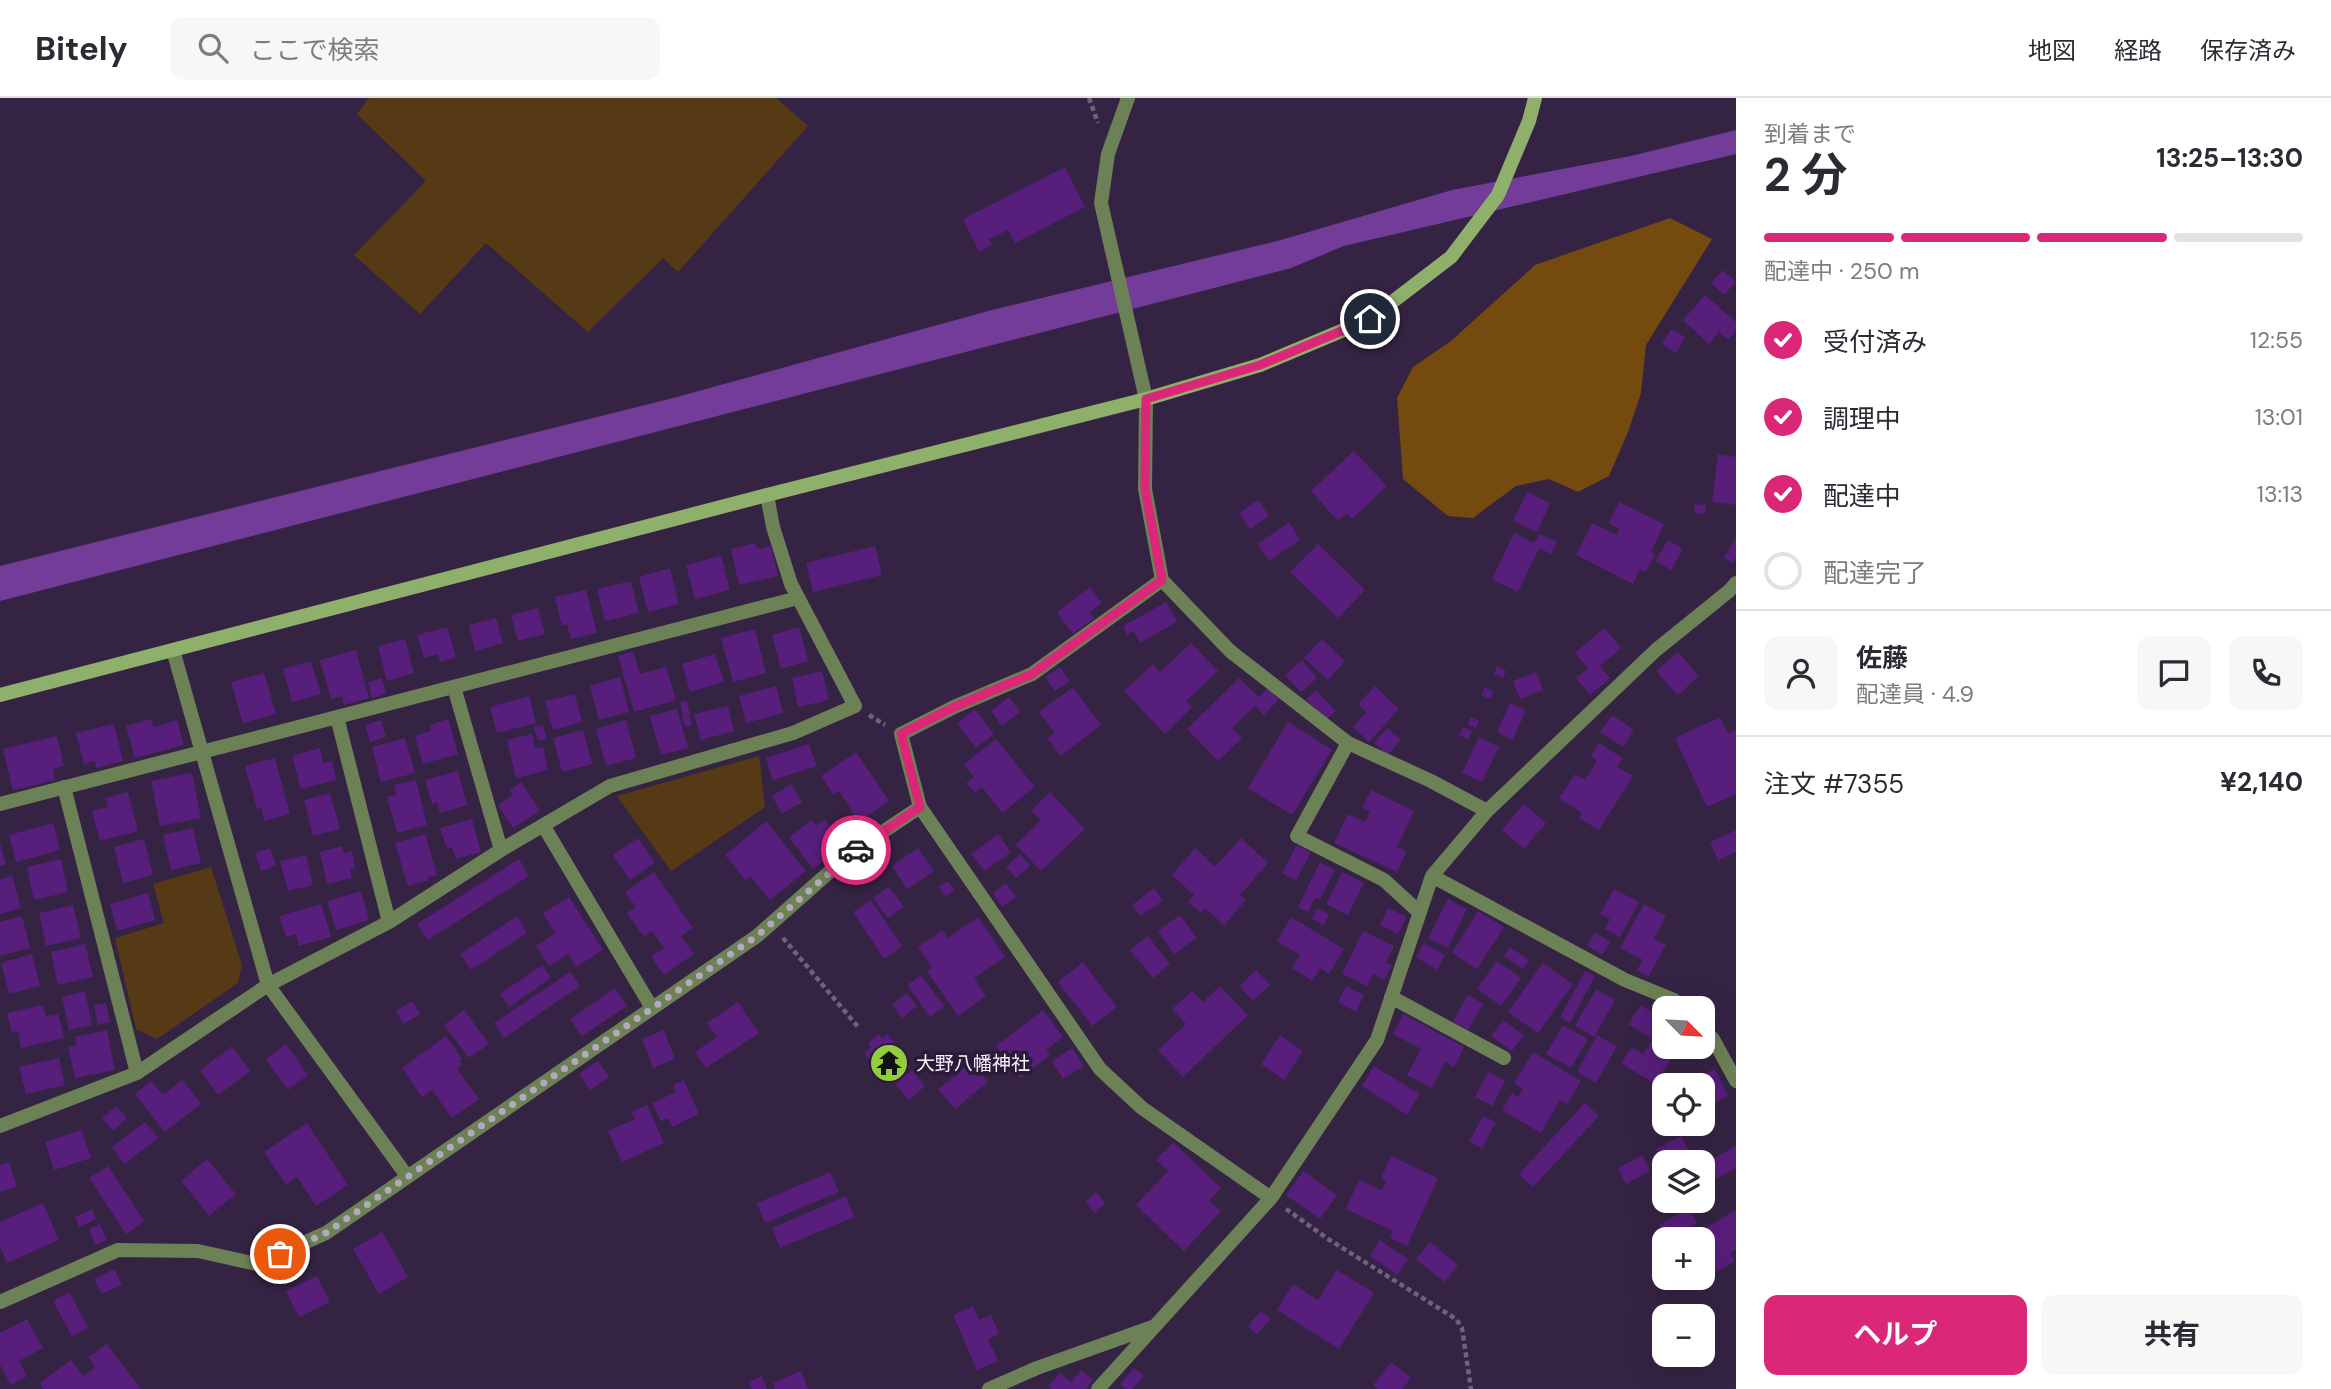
<!DOCTYPE html>
<html lang="ja">
<meta charset="utf-8">
<style>
:root{--surface:#fff;--page:#f7f7f7;--text:#2b2b33;--muted:#7c7c81;--line:#e1e1e2;--accent:#db2777}
body{margin:0;font-family:"DM Sans","Noto Sans JP",sans-serif;background:var(--page);color:var(--text);height:100vh;display:flex;flex-direction:column;font-size:26px;white-space:nowrap}
*{box-sizing:border-box;margin:0}
p{font-size:23px;color:var(--muted)}
.icon{flex:none;width:38px;height:38px;fill:none;stroke:currentColor;stroke-width:2;stroke-linecap:round;stroke-linejoin:round}
.map{position:relative;flex:1;overflow:hidden}
.panel{display:flex;flex-direction:column;background:var(--surface);width:595px}
.panel>*{flex:none}
.needle{width:46px;rotate:114deg}
.controls{position:absolute;left:1652px;top:898px;display:grid;gap:14px}
.controls a{display:grid;place-items:center;width:63px;height:63px;border-radius:14px;background:var(--surface);box-shadow:0 7px 28px #0002;font-size:35px}
.pin{position:absolute;display:grid;place-items:center;width:60px;height:60px;color:#fff;margin:-30px;border:4px solid #fff;border-radius:50%;box-shadow:0 2px 7px #0007}
.courier{position:absolute;display:grid;place-items:center;width:70px;height:70px;margin:-35px;border:5px solid #db2777;border-radius:50%;background:#fff;color:#222;box-shadow:0 2px 9px #0007}
.summary em{font-style:normal;font-weight:700}
.summary div{display:flex;flex-direction:column-reverse}
.summary{display:flex;align-items:center;justify-content:space-between;height:119px;padding:0 28px}
h1{font-size:46px;font-weight:700;line-height:52px}
.bar{display:grid;grid-template-columns:repeat(4,1fr);gap:10px 7px;align-content:center;height:84px;padding:0 28px}
.bar i{height:9px;border-radius:5px;background:var(--line)}
.bar .selected{background:var(--accent)}
.bar p{grid-column:span 4}
.line{display:flex;align-items:center;gap:18px;padding:0 28px;border-top:2px solid var(--line)}
.line div{flex:1}
.round{display:grid;place-items:center;flex:none;width:74px;height:74px;border-radius:14px;background:var(--page)}
ol{padding:0 28px;list-style:none}
li{display:flex;align-items:center;gap:21px;height:77px}
li p{margin-inline-start:auto}
li .icon{padding:7px;border-radius:50%;background:var(--accent);color:#fff;stroke-width:4}
li:last-child{color:var(--muted)}
li i{width:38px;height:38px;border:4px solid var(--line);border-radius:50%}
.action{display:flex;gap:14px;margin-top:auto;padding:14px 28px}
.action a{flex:1;height:80px;border-radius:14px;background:var(--accent);color:#fff;font-size:28px;font-weight:700;line-height:80px;text-align:center}
.action a+a{background:var(--page);color:var(--text)}
header{display:flex;align-items:center;gap:42px;box-sizing:border-box;height:98px;padding:0 35px;background:var(--surface);border-bottom:2px solid var(--line)}
header strong{font-size:33px}
nav{display:flex;gap:38px;margin-inline-start:auto;font-size:24px}
.search{width:490px;height:63px;background:var(--page);display:flex;align-items:center;gap:18px;box-sizing:border-box;padding:0 24px;border-radius:14px;color:var(--muted);font-size:26px}
main{display:flex;flex:1;min-height:0}
.map>svg:first-child{display:block}
.green{fill:#563a16}
.forest{fill:#744a0e}
.water{fill:#733c99}
.building{fill:#581e7b}
.lines{fill:none;stroke-linecap:round;stroke-linejoin:round}
.path{stroke:#70627c;stroke-width:4.5;stroke-dasharray:5 3.5;stroke-linecap:butt}
.street{stroke:#6c8155;stroke-width:14}
.secondary{stroke:#8fb06a;stroke-width:14}
.done{stroke:#b4a9bc;stroke-width:7;stroke-dasharray:0 12.6}
.route{stroke:#db2777;stroke-width:9}
.labels{text-anchor:middle;stroke-width:7;stroke-linejoin:round;paint-order:stroke}
.poi-label{font-size:19px;fill:#f8f1fd;stroke:#2b1a38;text-anchor:start}
</style>
<header>
<strong>Bitely</strong>
<div class="search"><svg class="icon" aria-label="search" viewBox="0 0 24 24"><circle cx="10" cy="10" r="6"/><path d="M15 15l6 6"/></svg>ここで検索</div>
<nav><a>地図</a><a>経路</a><a>保存済み</a></nav>
</header>
<main>
<div class="map">
<svg width="1736" height="1291" viewBox="0 0 1736 1291">
<rect width="100%" height="100%" fill="#352343"/>
<path class="green" d="M369 0H776L808 28 678 174 663 160 588 234 486 145 420 216 354 157 426 83 357 16Z
M759 658 765 709 671 773 617 698Z
M211 769 242 867 238 885 157 941 136 931 115 840 164 825 153 786Z"/>
<path class="forest" d="M1670 120 1712 141 1646 247 1641 295 1628 334 1609 378 1578 394 1549 381 1516 388 1473 420 1448 418 1403 381 1397 300 1413 269 1451 243 1535 167Z"/>
<path class="water" d="M1736 32V56L1344 148 1291 170 0 503V468L677 299 992 212 1281 142 1452 92 1631 58Z"/>
<path class="building" d="M1065 69 1085 109 1015 145 1008 132 989 141 992 147 979 154 963 121Z
M1723 172 1736 184 1724 197 1711 185Z
M1705 197 1736 224V233L1728 242 1719 234 1709 246 1683 222Z
M1671 231 1685 239 1676 255 1662 246Z
M1354 353 1387 388 1352 421 1347 415 1338 423 1311 393Z
M1718 356 1736 359V407L1712 404Z
M1527 394 1550 405 1537 434 1513 423Z
M1258 402 1269 418 1250 431 1239 415Z
M1619 404 1664 426 1651 454 1655 456 1646 474 1640 471 1633 486 1576 457 1592 425 1617 437 1619 431 1609 425Z
M1695 406 1706 407 1705 416 1694 415Z
M1289 424 1300 442 1269 463 1258 446Z
M1514 435 1534 445 1539 436 1557 444 1551 456 1539 450 1518 494 1492 481Z
M1736 439V459L1733 465 1724 460Z
M1668 442 1683 451 1671 472 1655 463Z
M755 445 757 451 771 448 778 478 739 487 731 451Z
M1318 446 1365 492 1338 520 1290 474Z
M875 448 882 477 813 494 806 465Z
M721 458 730 492 695 501 686 467Z
M670 470 679 506 648 514 639 479Z
M631 483 639 515 605 523 597 491Z
M1090 489 1102 505 1090 514 1094 520 1073 536 1057 514Z
M586 492 597 535 571 541 567 526 562 528 555 499Z
M1166 504 1177 524 1140 545 1134 533 1127 537 1123 528Z
M538 510 545 536 518 543 511 517Z
M496 520 503 545 475 553 469 527Z
M447 529 456 559 440 564 438 556 424 560 417 537Z
M799 529 808 563 781 571 772 537Z
M1604 530 1621 550 1600 568 1610 580 1590 597 1576 580 1588 570 1575 555Z
M755 531 766 575 733 584 721 540Z
M405 541 414 575 387 583 378 548Z
M1322 541 1345 563 1328 582 1304 560Z
M1191 545 1218 573 1186 603 1192 609 1165 636 1124 593 1153 566 1160 574Z
M356 552 369 600 344 607 342 598 331 601 320 562Z
M633 553 640 576 666 569 676 602 634 614 618 558Z
M1678 554 1699 578 1678 597 1656 573Z
M715 556 724 584 690 594 682 566Z
M1302 562 1317 580 1301 594 1285 577Z
M311 563 321 596 292 604 283 571Z
M1497 568 1506 573 1503 580 1494 576Z
M1060 569 1070 583 1055 593 1045 579Z
M822 573 829 602 798 609 792 580Z
M1536 574 1543 592 1520 601 1513 583Z
M264 575 276 616 243 625 231 584Z
M620 579 629 614 599 622 590 588Z
M382 580 386 596 372 600 368 584Z
M1239 580 1259 599 1268 590 1279 601 1264 617 1255 608 1232 630 1242 640 1218 663 1187 631Z
M776 588 783 615 746 625 739 598Z
M1375 588 1399 611 1369 644 1353 629 1366 614 1358 606Z
M1073 589 1101 627 1061 658 1047 640 1055 635 1039 614Z
M1485 589 1494 594 1490 601 1481 597Z
M1316 592 1336 613 1326 622 1306 601Z
M575 596 582 624 553 632 545 603Z
M529 598 536 625 497 635 490 609Z
M1009 599 1020 614 1002 628 991 613Z
M687 603 692 627 685 629 680 604Z
M1510 605 1526 612 1513 642 1497 634Z
M728 608 734 633 701 642 694 616Z
M677 611 688 650 661 657 650 618Z
M975 611 994 636 976 650 957 625Z
M1612 617 1634 632 1623 649 1600 634Z
M1471 619 1479 623 1476 630 1467 626Z
M1720 619 1728 635 1736 632V696L1707 709 1675 640Z
M151 621 154 629 177 622 184 647 135 660 126 628Z
M448 621 458 656 423 666 415 638 431 633 430 627Z
M381 622 386 639 370 644 365 627Z
M626 622 636 660 606 668 596 631Z
M1288 624 1332 652 1292 717 1248 690Z
M114 626 123 663 96 670 95 663 84 666 76 635Z
M543 627 547 641 538 643 534 629Z
M1463 629 1472 633 1468 641 1459 637Z
M1387 630 1401 641 1388 657 1374 645Z
M583 632 592 666 562 674 553 640Z
M532 636 535 650 543 649 548 672 516 680 507 642Z
M57 638 64 668 53 671 55 682 13 692 3 651Z
M1479 639 1499 649 1482 684 1462 675Z
M405 640 415 675 381 684 372 649Z
M996 641 1035 689 1002 715 982 689 975 695 966 685 974 679 964 666Z
M1599 645 1623 660 1617 669 1633 678 1599 732 1579 720 1582 715 1559 700 1575 676 1585 682 1597 663 1591 658Z
M809 646 817 668 773 682 766 660Z
M320 650 323 665 332 663 336 682 301 691 292 658Z
M856 654 889 703 859 724 839 693 834 697 821 678Z
M275 660 290 716 264 723 261 710 257 711 245 668Z
M458 673 467 707 440 715 437 704 432 706 425 682Z
M192 675 201 720 160 728 151 683Z
M416 682 427 727 397 735 387 699 396 697 394 687Z
M521 684 540 713 513 730 498 707 513 697 510 692Z
M791 686 802 704 782 716 772 698Z
M1371 692 1414 713 1397 749 1407 753 1397 774 1334 745 1348 716 1365 724 1370 714 1362 710Z
M128 694 138 733 100 743 92 713 108 709 105 700Z
M1050 694 1085 731 1041 773 1016 747 1041 722 1031 713Z
M330 695 340 731 313 738 304 702Z
M1524 706 1546 725 1524 751 1502 732Z
M472 721 481 754 456 761 452 749 447 751 440 730Z
M825 721 844 747 813 771 789 739 812 722 816 728Z
M766 723 806 773 770 802 750 778 745 782 725 757Z
M53 725 60 752 16 764 9 737Z
M193 730 201 765 171 772 163 737Z
M1736 732V754L1718 762 1710 744Z
M425 736 437 777 428 779 429 782 408 788 395 745Z
M998 736 1011 754 985 773 971 756Z
M638 740 655 765 630 782 613 757Z
M1241 740 1268 765 1240 797 1246 802 1224 827 1205 810 1201 815 1188 804 1194 797 1172 777 1195 750 1215 769Z
M144 741 153 777 123 785 114 749Z
M0 745 6 766 0 768Z
M1297 747 1311 754 1296 783 1282 775Z
M342 748 344 755 352 753 355 770 350 771 352 780 327 786 320 754Z
M270 750 276 768 261 773 255 755Z
M918 750 934 773 907 791 892 768Z
M1020 756 1030 768 1016 780 1006 769Z
M306 757 313 787 288 793 280 763Z
M61 761 68 794 34 802 27 769Z
M519 761 529 778 428 842 417 826Z
M1320 764 1335 772 1320 802 1315 800 1308 814 1298 809Z
M654 774 693 830 681 838 694 856 664 877 651 859 664 850 652 833 644 839 627 815 636 809 625 794Z
M1342 774 1364 785 1348 817 1326 806Z
M12 778 21 810 0 816V781Z
M948 783 954 792 946 798 939 789Z
M1006 785 1016 799 1002 809 993 795Z
M889 789 904 809 888 820 873 800Z
M1154 790 1163 802 1141 818 1132 807Z
M1614 791 1639 804 1620 839 1605 831 1610 821 1600 816Z
M361 793 369 822 336 832 327 803Z
M148 795 155 822 117 833 110 806Z
M569 799 603 852 576 869 568 856 549 868 536 848 555 835 543 815Z
M1448 801 1467 811 1448 850 1428 840Z
M871 802 902 848 884 861 853 814Z
M321 806 331 839 299 848 296 836 286 839 279 818Z
M1644 806 1666 818 1654 841 1666 847 1648 879 1637 872 1643 862 1620 850Z
M73 807 81 840 46 848 39 815Z
M1317 810 1329 816 1324 827 1312 821Z
M1388 810 1407 819 1398 836 1380 827Z
M1478 813 1504 829 1477 871 1452 855Z
M1180 817 1197 840 1174 856 1158 833Z
M22 818 30 850 0 858V824Z
M517 818 527 835 471 872 460 856Z
M978 819 1005 859 974 880 986 898 958 918 927 873 932 870 918 849 942 832 948 840Z
M1291 819 1344 851 1329 876 1320 870 1312 883 1292 870 1300 857 1277 843Z
M1363 833 1394 848 1386 864 1392 867 1384 882 1373 876 1367 888 1342 876Z
M1595 834 1610 844 1602 857 1587 847Z
M1148 838 1170 866 1153 880 1130 852Z
M1424 845 1445 857 1437 872 1416 859Z
M85 846 93 879 58 887 51 854Z
M1510 849 1529 862 1523 871 1504 858Z
M32 856 40 888 9 896 1 865Z
M1497 863 1521 880 1501 908 1477 890Z
M1083 864 1117 909 1092 928 1058 884Z
M1543 865 1573 886 1538 935 1508 914Z
M542 867 551 880 509 909 500 896Z
M1256 872 1270 887 1253 903 1240 888Z
M1585 873 1595 878 1570 925 1560 919Z
M570 874 580 888 504 940 494 925Z
M921 877 944 908 930 919 907 887Z
M1220 888 1248 917 1183 979 1158 952 1186 926 1172 911 1192 893 1203 904Z
M1346 888 1364 897 1356 914 1338 904Z
M615 890 627 908 582 938 570 921Z
M1596 891 1615 902 1594 939 1575 928Z
M85 893 92 927 69 932 62 899Z
M907 895 917 908 902 920 892 907Z
M1468 897 1483 906 1468 932 1453 923Z
M412 903 420 916 404 926 396 913Z
M738 904 759 935 706 970 695 954 717 939 707 925Z
M106 905 110 924 98 927 94 907Z
M43 907 46 918 58 916 64 940 21 950 18 933 12 935 7 915Z
M1641 907 1664 922V948H1696L1688 961 1676 953 1655 986 1621 965 1632 949 1643 956 1653 941 1628 926Z
M464 912 489 946 469 960 444 927Z
M1043 912 1063 939 1046 952 1050 957 1020 980 996 948Z
M1403 916 1464 949 1454 969 1445 964 1432 990 1407 977 1421 951 1393 936Z
M1503 922 1524 937 1512 953 1491 938Z
M1563 927 1588 941 1571 970 1546 956Z
M107 932 115 972 75 980 68 949 77 947 75 939Z
M664 932 675 961 653 970 642 941Z
M879 936 882 941 887 936 905 957 902 960 910 969 905 973 907 976 912 972 925 988 909 1002 895 986 900 982 898 979 893 983 886 975 884 978 864 955 871 949 868 945Z
M1280 937 1303 953 1284 982 1261 966Z
M1597 937 1617 948 1596 985 1577 974Z
M446 938 462 961 459 963 462 967 457 971 479 1001 452 1020 432 992 422 999 402 970Z
M286 946 308 977 288 992 266 961Z
M232 948 250 973 218 997 200 972Z
M1072 950 1084 968 1063 981 1052 963Z
M1533 954 1581 983 1567 1006 1560 1002 1541 1035 1502 1012 1512 995 1518 999 1523 991 1514 985Z
M59 960 65 987 26 996 19 969Z
M598 963 609 979 590 992 579 976Z
M971 964 988 984 955 1011 938 991Z
M1374 968 1420 996 1407 1017 1362 988Z
M1715 971 1728 998 1703 1011V987H1682Z
M1488 974 1505 983 1492 1008 1475 999Z
M182 982 201 1006 165 1034 135 996 151 983 163 997Z
M684 982 699 1016 672 1029 668 1020 661 1023 652 1005 676 994 673 987Z
M1585 1005 1599 1018 1533 1089 1519 1076Z
M647 1007 664 1045 622 1064 608 1033 635 1021 631 1014Z
M116 1008 127 1020 113 1033 102 1020Z
M1483 1018 1496 1024 1482 1050 1469 1044Z
M145 1024 158 1040 124 1066 112 1049Z
M307 1025 348 1087 316 1108 297 1079 286 1087 264 1054Z
M82 1032 91 1060 54 1072 45 1044Z
M1681 1038 1695 1064H1663L1656 1051Z
M1173 1044 1221 1090 1209 1103 1221 1113 1184 1153 1136 1107 1168 1073 1156 1062Z
M1736 1048V1070L1716 1081 1707 1064Z
M1642 1057 1650 1073 1626 1086 1618 1070Z
M1391 1058 1438 1080 1407 1148 1390 1140 1393 1133 1346 1111 1359 1082 1382 1092 1387 1083 1381 1080Z
M207 1061 236 1096 209 1118 181 1083Z
M9 1064 17 1089 0 1094V1067Z
M108 1068 144 1123 126 1136 89 1080Z
M1303 1073 1337 1097 1320 1121 1286 1097Z
M830 1074 839 1094 765 1125 757 1105Z
M1096 1094 1105 1105 1095 1115 1085 1104Z
M846 1098 854 1119 780 1150 772 1130Z
M43 1105 59 1142 7 1165 0 1148V1124Z
M1689 1110 1697 1125 1667 1141 1659 1127Z
M92 1111 96 1121 79 1129 75 1119Z
M1736 1112V1152L1730 1155 1735 1163 1698 1185 1695 1180H1703V1141H1687Z
M100 1126 107 1142 95 1147 89 1131Z
M382 1134 408 1179 379 1196 353 1151Z
M1380 1142 1408 1161 1397 1177 1370 1158Z
M1430 1144 1458 1167 1444 1184 1416 1161Z
M114 1171 122 1186 102 1196 94 1181Z
M1337 1172 1374 1195 1339 1251 1277 1212 1293 1186 1318 1202Z
M317 1178 330 1204 299 1219 286 1193Z
M69 1194 88 1229 72 1239 53 1203Z
M973 1208 979 1222 991 1217 999 1236 988 1241 998 1263 977 1272 953 1217Z
M1261 1213 1271 1221 1257 1236 1248 1228Z
M27 1221 43 1250 19 1263 27 1278 11 1287 0 1267V1235Z
M107 1246 141 1291H44L40 1285 71 1262 83 1278 95 1269 88 1259Z
M1391 1264 1411 1280 1402 1291H1378L1373 1287Z
M1134 1270 1144 1278 1132 1291H1126L1120 1286Z
M1081 1272 1093 1282 1086 1291H1052L1048 1288 1060 1275 1071 1284Z
M801 1273 808 1291H775L773 1285Z
M762 1278 767 1291H752L748 1284Z"/>
<g class="lines">
<path class="path" d="M1089 0 1098 25
M869 617 885 627
M783 840 859 930
M1286 1111 1328 1141 1456 1221 1462 1230 1471 1291"/>
<path class="street" d="M1128 0 1108 56 1101 105 1146 301 1145 391 1162 482 1230 553 1348 645 1431 683 1487 713
M1162 482 1032 576 954 609 901 636 920 709 1100 971 1142 1010 1271 1100
M173 552 268 887 407 1078
M454 589 501 752
M337 619 389 824
M1348 645 1297 738 1384 782 1419 814
M64 689 137 975
M0 706 798 500
M543 727 652 910
M1432 778 1625 882 1674 902 1683 910
M1391 899 1504 960
M1703 931 1713 941 1736 983
M0 1028 137 975 268 887 389 824 501 752 610 688 793 635 855 608 791 486 773 429 767 397
M0 1204 118 1152 198 1153 256 1166 326 1135 757 838 851 755 920 709
M989 1291 1037 1270 1152 1229
M1098 1291 1271 1100 1377 942 1432 778 1487 713 1656 552 1729 493 1736 485"/>
<path class="secondary" d="M0 597 767 397 1146 301 1260 267 1370 221 1451 159 1498 97 1529 23 1535 0"/>
</g>
<g class="lines">
<path class="done" d="M280 1156 326 1135 757 838 856 752"/>
<path class="route" d="M856 752 920 709 901 636 954 609 1032 576 1162 482 1145 391 1146 301 1260 267 1370 221"/>
</g>
<defs>
<symbol id="temple-disc" viewBox="-11 -11 22 22"><circle r="9.5" fill="#92cd3e" stroke="#2b1a38"/><path d="M0-6L5-2H3V0L6.5 2.5H4V6H1.5V3h-3V6H-4V2.5H-6.5L-3 0V-2H-5Z" fill="#111"/></symbol>
</defs>
<g fill-rule="evenodd">
<use href="#temple-disc" x="867" y="943" width="44" height="44"/>
</g>
<g class="labels">
<g class="poi-label">
<text x="916" y="972">大野八幡神社</text>
</g>
</g>
</svg>
<div class="controls">
<a><svg class="needle" viewBox="-14 -14 28 28"><path d="M0-13l5 13h-10z" fill="#e53935"/><path d="M0 13l5-13h-10z" fill="#7c7c81"/></svg></a>
<a><svg class="icon" aria-label="locate" viewBox="0 0 24 24"><circle cx="12" cy="12" r="6"/><path d="M12 2v4M12 18v4M2 12h4M18 12h4"/></svg></a>
<a><svg class="icon" aria-label="layers" viewBox="0 0 24 24"><path d="M12 4l9 5-9 5-9-5zM3 14l9 5 9-5"/></svg></a>
<a>+</a>
<a>−</a>
</div>
<div class="pin" style="left:280px;top:1156px;background:#ea580c"><svg class="icon" aria-label="bag" viewBox="0 0 24 24"><path d="M5 8h14l-1 12H6zM9 8a3 3 0 0 1 6 0"/></svg></div>
<div class="pin" style="left:1370px;top:221px;background:#1f2937"><svg class="icon" aria-label="home" viewBox="0 0 24 24"><path d="M3 11l9-7 9 7M6 9v11h12V9"/></svg></div>
<div class="courier" style="left:856px;top:752px"><svg class="icon" aria-label="car" viewBox="0 0 24 24"><path d="M5 17H2v-5l4-1 3-4h7l3 4 3 1v5h-3M9 17h6M6 11h13"/><circle cx="7" cy="17" r="2"/><circle cx="17" cy="17" r="2"/></svg></div>
</div>
<section class="panel">
<div class="summary"><div><h1>2 分</h1><p>到着まで</p></div><em>13:25–13:30</em></div>
<div class="bar"><i class="selected"></i><i class="selected"></i><i class="selected"></i><i></i><p>配達中 · 250 m</p></div>
<ol>
<li><svg class="icon" aria-label="check" viewBox="0 0 24 24"><path d="M5 12l5 5 9-10"/></svg>受付済み<p>12:55</p></li>
<li><svg class="icon" aria-label="check" viewBox="0 0 24 24"><path d="M5 12l5 5 9-10"/></svg>調理中<p>13:01</p></li>
<li><svg class="icon" aria-label="check" viewBox="0 0 24 24"><path d="M5 12l5 5 9-10"/></svg>配達中<p>13:13</p></li>
<li><i></i>配達完了</li>
</ol>
<div class="line" style="height:126px"><a class="round"><svg class="icon" aria-label="person" viewBox="0 0 24 24"><circle cx="12" cy="8" r="4"/><path d="M4 21q1-7 8-7t8 7"/></svg></a><div><b>佐藤</b><p>配達員 · 4.9</p></div><a class="round"><svg class="icon" aria-label="chat" viewBox="0 0 24 24"><path d="M4 5h16v11H9l-5 4z"/></svg></a><a class="round"><svg class="icon" aria-label="phone" viewBox="0 0 24 24"><path d="M5 4h4l2 5-3 2q2 4 5 5l2-3 5 2v4C11 20 4 13 5 4z"/></svg></a></div>
<div class="line" style="height:91px"><div>注文 #7355</div><b>¥2,140</b></div>
<div class="action"><a>ヘルプ</a><a>共有</a></div>
</section>
</main>
